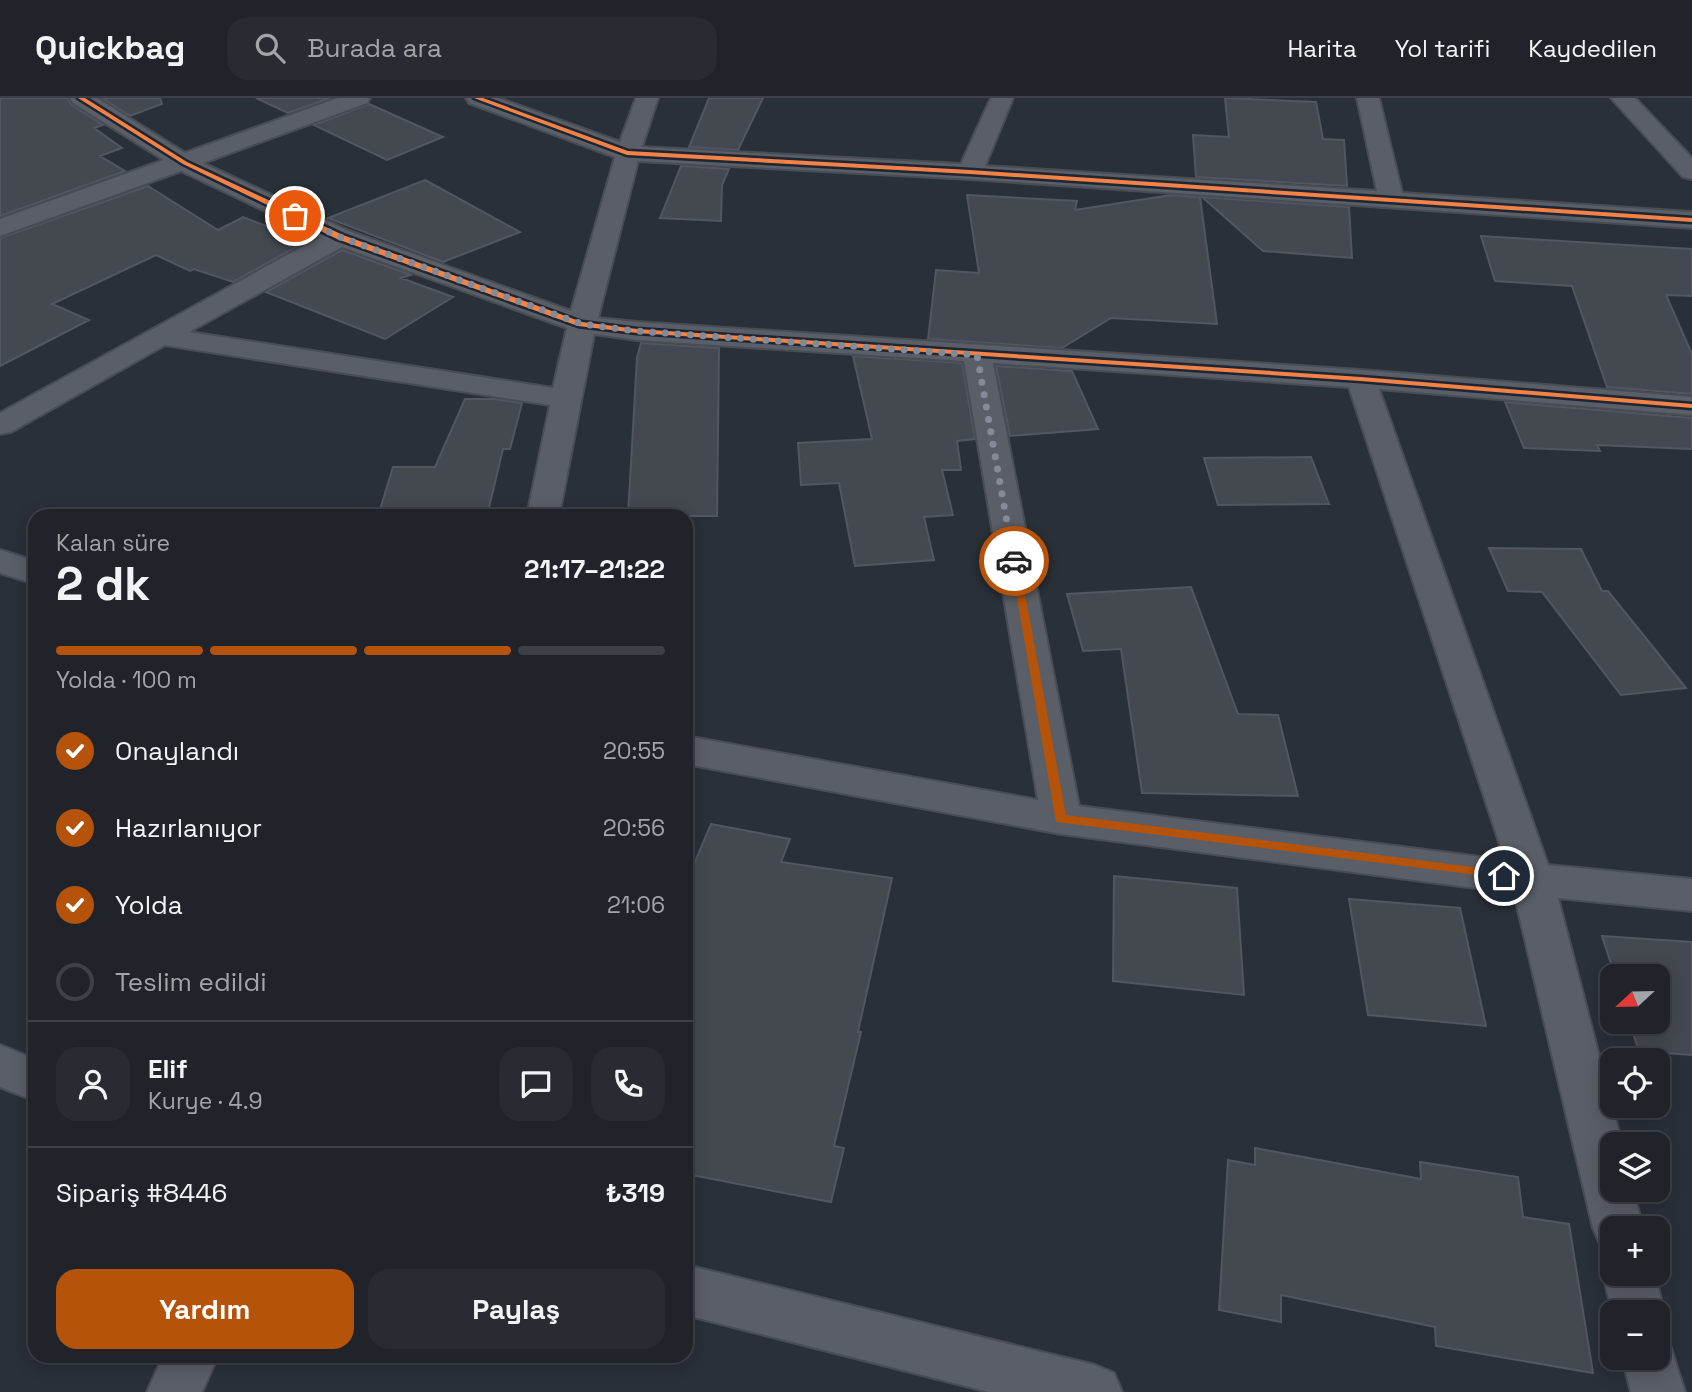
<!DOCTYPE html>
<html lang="tr">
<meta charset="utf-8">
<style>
:root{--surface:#20242a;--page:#282c32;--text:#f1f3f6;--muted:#a2a4a8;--line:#3d4147;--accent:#b45309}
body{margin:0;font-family:"Space Grotesk",sans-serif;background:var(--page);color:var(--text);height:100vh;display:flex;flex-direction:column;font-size:26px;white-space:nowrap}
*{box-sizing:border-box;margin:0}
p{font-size:23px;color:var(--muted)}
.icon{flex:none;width:38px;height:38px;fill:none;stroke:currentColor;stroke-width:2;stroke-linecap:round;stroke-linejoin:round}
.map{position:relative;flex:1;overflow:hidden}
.panel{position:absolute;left:28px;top:411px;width:665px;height:854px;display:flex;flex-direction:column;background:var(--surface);border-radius:21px;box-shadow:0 4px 18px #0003,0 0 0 2px var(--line)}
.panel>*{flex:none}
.needle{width:46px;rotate:248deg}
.buttons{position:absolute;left:1600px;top:866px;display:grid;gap:14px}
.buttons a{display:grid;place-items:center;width:70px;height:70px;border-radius:14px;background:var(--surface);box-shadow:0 4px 18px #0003,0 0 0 2px var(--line);font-size:35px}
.pin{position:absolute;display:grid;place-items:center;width:60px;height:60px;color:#fff;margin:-30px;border:4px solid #fff;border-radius:50%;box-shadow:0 2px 7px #0007}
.courier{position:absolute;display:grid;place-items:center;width:70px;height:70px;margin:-35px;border:5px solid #b45309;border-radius:50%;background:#fff;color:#222;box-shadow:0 2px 9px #0007}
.overview em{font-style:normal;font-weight:800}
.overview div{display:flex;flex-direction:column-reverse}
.overview{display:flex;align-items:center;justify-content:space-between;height:119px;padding:0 28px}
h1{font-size:46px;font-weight:800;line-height:52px}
.bar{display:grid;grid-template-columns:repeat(4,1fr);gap:10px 7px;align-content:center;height:84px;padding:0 28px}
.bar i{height:9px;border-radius:5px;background:var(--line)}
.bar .active{background:var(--accent)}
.bar p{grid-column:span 4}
.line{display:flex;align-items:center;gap:18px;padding:0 28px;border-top:2px solid var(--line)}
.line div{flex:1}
.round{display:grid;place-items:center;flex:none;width:74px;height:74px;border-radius:21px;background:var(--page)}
ol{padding:0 28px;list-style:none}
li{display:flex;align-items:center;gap:21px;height:77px}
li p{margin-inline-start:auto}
li .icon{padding:7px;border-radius:50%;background:var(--accent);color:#fff;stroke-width:4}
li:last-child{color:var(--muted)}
li i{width:38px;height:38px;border:4px solid var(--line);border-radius:50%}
.primary-button{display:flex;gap:14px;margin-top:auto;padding:14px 28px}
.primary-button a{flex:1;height:80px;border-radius:21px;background:var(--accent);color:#fff;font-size:28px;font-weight:800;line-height:80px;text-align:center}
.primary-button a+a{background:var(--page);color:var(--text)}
header{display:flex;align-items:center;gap:42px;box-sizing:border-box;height:98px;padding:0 35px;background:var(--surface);border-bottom:2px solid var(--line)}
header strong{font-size:33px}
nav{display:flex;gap:38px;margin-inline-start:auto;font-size:24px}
.search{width:490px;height:63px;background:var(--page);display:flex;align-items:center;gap:18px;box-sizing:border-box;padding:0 24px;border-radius:21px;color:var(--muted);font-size:26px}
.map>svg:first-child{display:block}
.building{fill:#444950;stroke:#52575f;stroke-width:2}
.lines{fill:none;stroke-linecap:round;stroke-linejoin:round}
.minor-casing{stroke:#484c53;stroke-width:4}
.minor{fill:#5a5e66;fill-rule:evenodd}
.cycleway-casing{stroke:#1d2633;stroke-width:5}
.cycleway{fill:#f48246;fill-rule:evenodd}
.route{fill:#b45309}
.done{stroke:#848b96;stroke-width:7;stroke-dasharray:0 12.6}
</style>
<header>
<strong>Quickbag</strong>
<div class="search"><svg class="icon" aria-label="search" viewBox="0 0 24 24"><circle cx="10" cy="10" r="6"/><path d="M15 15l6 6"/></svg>Burada ara</div>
<nav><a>Harita</a><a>Yol tarifi</a><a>Kaydedilen</a></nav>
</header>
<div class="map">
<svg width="1692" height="1294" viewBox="0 0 1692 1294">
<rect width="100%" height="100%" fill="#2a3038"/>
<path class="building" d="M0 0H67L72 7 103 27 94 30 122 50 100 58 125 73 0 118Z
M102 0H160L162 6 130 18Z
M256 0H330L288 15Z
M709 0H763L738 52 689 49Z
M1225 0 1316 4 1323 41 1344 42 1347 88 1196 79 1193 37 1229 39Z
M369 6 443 39 387 62 314 27Z
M681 68 729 71 722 87 721 123 660 120Z
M425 82 520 134 443 164 328 120Z
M148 88 218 132 243 119 287 136 298 132 314 139 233 184 194 171 190 173 156 157 52 206 89 222 0 268V140Z
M967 97 1077 103 1075 112 1171 97 1200 99 1217 226 1111 220 1062 250 928 241 936 172 979 175Z
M1202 99 1349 109 1352 160 1263 153Z
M1481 138 1692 151V198L1666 197 1692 256V296L1607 289 1572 188 1495 183Z
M342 152 411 177 401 180 453 199 385 241 266 194Z
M641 245 719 250 717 418H628L637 260Z
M853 258 962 265 975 341 957 343 961 372H942L953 417 924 419 934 462 855 468 839 385 801 387 798 345 872 341Z
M996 268 1072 273 1098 331 1010 338Z
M465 301H495L522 305 510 351H503L487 418H378L393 369H435Z
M1505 304 1692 320V351L1597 347 1600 353 1524 350Z
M1311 359 1329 406 1218 407 1204 360Z
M1489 450 1581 451 1602 493H1608L1686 590 1621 597 1542 494 1508 493Z
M1191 489 1238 616 1278 617 1298 698 1142 695 1121 551 1083 553 1067 496Z
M711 726 790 741 781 764 892 780 858 934H861L834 1048 844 1050 831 1104 686 1076V785Z
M1114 778 1237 790 1244 897 1113 883Z
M1349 801 1460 810 1486 928 1368 917Z
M1602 838 1692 844V957L1639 953 1629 924H1657V878H1615Z
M1255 1050 1421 1081 1420 1064 1518 1079 1523 1119 1569 1126 1593 1275 1436 1248 1435 1229 1281 1197V1224L1219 1212 1228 1062 1255 1067Z"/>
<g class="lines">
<defs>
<path id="minor" d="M70 0H97L185 55 338 0H370L367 5 203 65 349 133 571 213 615 59 469 5 466 0H498L620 44 636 0H658L642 49 961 66 991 0H1013L985 68 1377 93 1357 0H1379L1402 95 1692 114V130L970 81 638 63 598 220 637 224 1361 272 1692 299V317L1379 291 1548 767 1692 781V813L1558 800 1622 1046H1612V1092H1633L1643 1130H1612V1151L1600 1146 1593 1130 1514 795 1061 736 686 666V638L1038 702 964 263 637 242 594 236 559 418H527L550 307 165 247 11 334 0 336V315L320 139 181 73 0 138V121L164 62 73 5ZM342 149 567 230 553 290 189 234ZM993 265 1349 289 1505 762 1079 708Z
M1611 0H1635L1692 60V81L1683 79Z
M0 452 35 463V486L0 475Z
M0 947 35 961V1003L0 989Z
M1611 1159 1612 1176H1655L1664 1214 1657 1230V1214H1612L1603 1176Z
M686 1167 1095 1267 1114 1275 1122 1294H989L686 1217Z
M1657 1237 1668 1241 1685 1294H1631L1622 1260H1657Z
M163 1258H218L202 1294H147Z"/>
</defs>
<use href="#minor" class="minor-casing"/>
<use href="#minor" class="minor"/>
<defs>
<path id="cycleway" d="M78 0H85L187 64 343 137 582 224 637 231 1361 279 1692 306V310L1361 283 637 235 578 228 337 141 183 66Z
M474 0H483L628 53 970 72 1692 120V124L970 76 627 57Z"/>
</defs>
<use href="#cycleway" class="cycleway-casing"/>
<use href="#cycleway" class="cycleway"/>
</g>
<path class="route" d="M1010 460 1019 463 1066 717 1504 773 1510 778 1508 781 1056 724Z"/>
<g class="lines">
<path class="done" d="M295 118 340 139 582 226 636 233 977 257 1014 463"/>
</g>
</svg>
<div class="buttons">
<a><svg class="needle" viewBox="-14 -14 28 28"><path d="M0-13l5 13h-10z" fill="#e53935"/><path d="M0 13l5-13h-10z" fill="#a2a4a8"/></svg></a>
<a><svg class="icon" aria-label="locate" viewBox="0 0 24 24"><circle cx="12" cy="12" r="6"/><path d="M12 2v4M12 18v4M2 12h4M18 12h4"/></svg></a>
<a><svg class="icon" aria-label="layers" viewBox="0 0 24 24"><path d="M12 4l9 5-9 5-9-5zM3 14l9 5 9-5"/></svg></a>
<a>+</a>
<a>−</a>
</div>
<div class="pin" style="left:295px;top:118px;background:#ea580c"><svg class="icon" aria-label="bag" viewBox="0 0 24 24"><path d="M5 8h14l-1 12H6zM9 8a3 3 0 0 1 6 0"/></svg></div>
<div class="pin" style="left:1504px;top:778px;background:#1f2937"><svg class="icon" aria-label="home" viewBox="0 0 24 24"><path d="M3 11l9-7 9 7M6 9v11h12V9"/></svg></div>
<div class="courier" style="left:1014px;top:463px"><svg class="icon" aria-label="car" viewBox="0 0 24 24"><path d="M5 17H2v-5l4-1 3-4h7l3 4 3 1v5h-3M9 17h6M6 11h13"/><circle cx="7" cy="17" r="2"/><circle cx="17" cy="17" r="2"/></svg></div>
<section class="panel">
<div class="overview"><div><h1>2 dk</h1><p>Kalan süre</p></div><em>21:17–21:22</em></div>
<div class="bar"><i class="active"></i><i class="active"></i><i class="active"></i><i></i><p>Yolda · 100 m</p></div>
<ol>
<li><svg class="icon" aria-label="check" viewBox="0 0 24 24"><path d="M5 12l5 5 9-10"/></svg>Onaylandı<p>20:55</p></li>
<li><svg class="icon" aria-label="check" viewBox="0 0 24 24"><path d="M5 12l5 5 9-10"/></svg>Hazırlanıyor<p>20:56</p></li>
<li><svg class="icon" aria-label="check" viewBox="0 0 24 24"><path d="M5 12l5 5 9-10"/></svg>Yolda<p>21:06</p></li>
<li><i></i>Teslim edildi</li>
</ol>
<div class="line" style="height:126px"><a class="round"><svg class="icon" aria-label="person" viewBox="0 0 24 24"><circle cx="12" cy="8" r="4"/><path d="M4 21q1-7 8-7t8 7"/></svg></a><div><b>Elif</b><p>Kurye · 4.9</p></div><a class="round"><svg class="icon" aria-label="chat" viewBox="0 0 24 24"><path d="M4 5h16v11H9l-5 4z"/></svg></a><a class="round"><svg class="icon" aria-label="phone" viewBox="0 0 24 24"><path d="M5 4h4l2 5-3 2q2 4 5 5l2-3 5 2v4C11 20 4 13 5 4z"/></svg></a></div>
<div class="line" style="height:91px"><div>Sipariş #8446</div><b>₺319</b></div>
<div class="primary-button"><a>Yardım</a><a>Paylaş</a></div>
</section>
</div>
